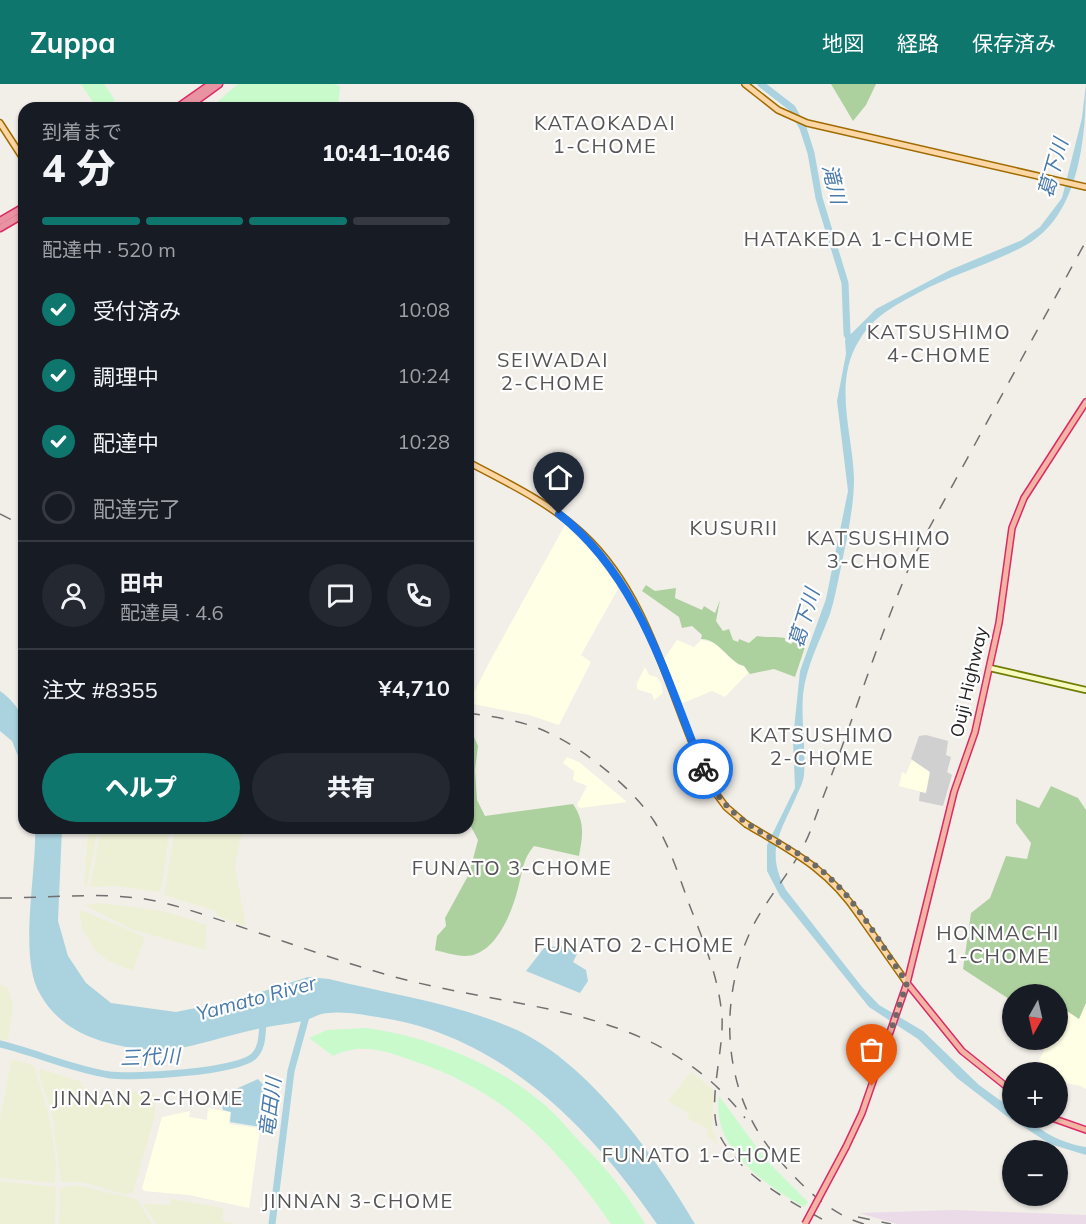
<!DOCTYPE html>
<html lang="ja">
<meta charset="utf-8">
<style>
:root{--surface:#171b24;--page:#242831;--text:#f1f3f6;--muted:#9ea1a6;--line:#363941;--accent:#0f766e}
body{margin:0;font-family:Mulish,"Noto Sans JP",sans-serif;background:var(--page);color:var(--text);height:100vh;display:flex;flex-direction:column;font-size:22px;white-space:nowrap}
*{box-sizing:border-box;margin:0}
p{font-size:20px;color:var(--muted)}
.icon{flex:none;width:33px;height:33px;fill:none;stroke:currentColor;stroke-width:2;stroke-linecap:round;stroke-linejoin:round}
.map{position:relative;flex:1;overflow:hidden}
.sheet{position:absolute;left:18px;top:18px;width:456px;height:732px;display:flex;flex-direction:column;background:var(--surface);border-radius:18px;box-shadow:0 2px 4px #0004}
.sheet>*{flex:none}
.needle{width:39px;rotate:188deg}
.tools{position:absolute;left:1002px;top:900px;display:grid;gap:12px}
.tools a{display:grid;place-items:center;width:66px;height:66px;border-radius:50%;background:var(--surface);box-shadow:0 2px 4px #0004;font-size:30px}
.pin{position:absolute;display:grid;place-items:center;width:51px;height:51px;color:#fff;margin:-62px -26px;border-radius:50% 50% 50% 0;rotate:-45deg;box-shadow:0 0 6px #0007}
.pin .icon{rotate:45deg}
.courier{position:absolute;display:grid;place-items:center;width:60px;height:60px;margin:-30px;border:4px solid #1a73e8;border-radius:50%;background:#fff;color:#222;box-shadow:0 2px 8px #0007}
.summary em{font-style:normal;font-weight:800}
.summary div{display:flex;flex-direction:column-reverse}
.summary{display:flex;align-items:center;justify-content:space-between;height:102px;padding:0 24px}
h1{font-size:39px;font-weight:800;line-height:45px}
.bar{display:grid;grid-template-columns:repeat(4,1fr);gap:9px 6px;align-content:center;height:72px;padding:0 24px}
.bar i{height:8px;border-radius:4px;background:var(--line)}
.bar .selected{background:var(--accent)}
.bar p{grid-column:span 4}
.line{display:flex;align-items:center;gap:15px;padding:0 24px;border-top:2px solid var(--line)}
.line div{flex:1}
.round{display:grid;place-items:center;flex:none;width:63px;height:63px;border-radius:32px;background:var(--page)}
ol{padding:0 24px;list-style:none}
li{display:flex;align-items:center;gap:18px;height:66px}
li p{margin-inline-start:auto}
li .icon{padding:6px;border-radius:50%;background:var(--accent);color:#fff;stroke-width:4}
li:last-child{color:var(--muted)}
li i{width:33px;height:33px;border:3px solid var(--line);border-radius:50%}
.cta{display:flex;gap:12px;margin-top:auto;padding:12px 24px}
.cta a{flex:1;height:69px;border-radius:36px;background:var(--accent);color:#fff;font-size:24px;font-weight:800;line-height:69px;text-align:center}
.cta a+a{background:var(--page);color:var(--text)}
header{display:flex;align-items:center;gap:36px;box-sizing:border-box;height:84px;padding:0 30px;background:var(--accent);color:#fff}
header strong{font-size:28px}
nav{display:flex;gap:33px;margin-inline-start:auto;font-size:21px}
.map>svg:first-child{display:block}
.industrial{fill:#ebdbe8}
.education{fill:#ffffe5}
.religious{fill:#d0d0d0}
.farmland{fill:#eef0d5}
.forest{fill:#add19e}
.park{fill:#c8facc}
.water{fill:#aad3df}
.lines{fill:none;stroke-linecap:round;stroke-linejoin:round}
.river{stroke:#aad3df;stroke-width:7}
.secondary-casing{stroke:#707d05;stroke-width:8}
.primary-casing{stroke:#a06b00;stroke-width:8}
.trunk-casing{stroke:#dc2a67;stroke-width:8}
.motorway-casing{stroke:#dc2a67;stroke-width:9}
.secondary{stroke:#f7fabf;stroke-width:4.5}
.primary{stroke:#fcd6a4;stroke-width:5}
.trunk{stroke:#f2b4a3;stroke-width:5}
.motorway{stroke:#e892a2;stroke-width:6}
.rail{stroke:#707070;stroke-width:1.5;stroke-dasharray:12 12;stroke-linecap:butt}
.primary-bridge-casing{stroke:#a06b00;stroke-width:8;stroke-linecap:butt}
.trunk-bridge-casing{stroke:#dc2a67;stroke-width:8;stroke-linecap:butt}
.primary-bridge{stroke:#fcd6a4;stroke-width:5}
.trunk-bridge{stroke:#f2b4a3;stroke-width:5}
.done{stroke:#6b6a68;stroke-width:6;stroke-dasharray:0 10.8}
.route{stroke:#1a73e8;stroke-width:8}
.labels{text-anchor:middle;stroke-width:4.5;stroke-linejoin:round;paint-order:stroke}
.street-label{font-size:18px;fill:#222;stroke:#fff}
.neighbourhood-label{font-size:20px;letter-spacing:1.5px;fill:#555;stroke:#fff}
.water-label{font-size:20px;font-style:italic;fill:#4a7aab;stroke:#fff}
</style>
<header>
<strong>Zuppa</strong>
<nav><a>地図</a><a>経路</a><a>保存済み</a></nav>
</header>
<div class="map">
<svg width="1086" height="1140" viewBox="0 0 1086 1140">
<rect width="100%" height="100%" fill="#f2efe9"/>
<path class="industrial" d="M954 1126 1086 1131V1140H897L859 1129Z"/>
<path class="education" d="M565 441 599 474 619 503 581 571 591 578 559 641 529 631 473 620 475 616 471 614 490 577Z
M677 556 694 563 701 556 713 558 738 581 744 582 748 589 725 613 712 607 683 619 664 575Z
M645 583 649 591 657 593 661 599 663 609 654 616 652 610 637 605V599Z
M567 673 579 678 627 718 580 724 577 721 587 702 573 696 574 687 563 679Z
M912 676 930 688 926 709 899 702 902 688 906 690Z
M1086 919V1005L1081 1002 1061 998 1058 996V988H1049L1039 976 1045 965 1043 956H1058V921L1079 935Z
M208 1024 230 1028 229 1040 260 1044 249 1124 189 1111 144 1107 142 1104 162 1033 190 1027 189 1033 207 1036Z"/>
<path class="religious" d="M926 651 948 657 946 671 951 673 947 688 952 691 943 722 919 717 920 708 926 709 930 688 911 675 919 652Z"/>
<path class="farmland" d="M88 744H98L87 802H84Z
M101 744H170L161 806 157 808 116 802 90 803Z
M175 744H243L235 781 246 842 217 832 216 827 164 811Z
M98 819 164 827 207 841 205 866 131 845 84 821Z
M79 825 145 853 133 887 107 876 95 866 82 844Z
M0 900 8 904 13 922 8 956 0 955Z
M12 975 34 982 49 1031 56 1077 55 1099 0 1094V1035Z
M41 985 82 998 81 1002 96 1011 119 1019 121 1006 155 1010V1031L133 1109 124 1110 82 1098H61L51 1024 42 1000 39 987Z
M691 988 714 1006 712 1045 718 1061 706 1051 708 1045 687 1034 689 1030 668 1017Z
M0 1097 56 1103 55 1140H0Z
M75 1101 137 1115 152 1140H59L60 1104Z
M171 1115 224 1124 222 1137 238 1140H156L143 1120 171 1121Z"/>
<path class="forest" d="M831 0H876L866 21 853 37Z
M646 501 655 507 676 504 675 514 702 526 704 522 715 529 720 516 716 537 723 547 729 545 733 556 738 558 739 555 749 559 757 552C767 554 776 552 785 554V557L791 560 800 550 808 554 795 593 774 585 750 590 744 582C728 578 720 555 701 555L702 551 692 542 682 544 679 533 642 507Z
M468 649 474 653 478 662 475 686 477 716 485 732 573 720C585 738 583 751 579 772L534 762C523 775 523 785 519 800 514 823 500 861 476 870 464 875 447 869 435 866L437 852 446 842 445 834 469 790 478 756 468 737Z
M1051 702 1078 714 1086 726V919L1079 935 1058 921V910H1012V917L963 885 971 829 990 814 1006 772 1027 775 1031 759 1016 739V715L1039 724Z"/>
<path class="park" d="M81 0H104L115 16 103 24H97Z
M238 0H333L340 2 338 24H210Z
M366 944C427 952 498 980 545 1021 559 1033 570 1048 583 1061 606 1084 628 1111 645 1140H611C555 1060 504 1006 408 975 383 966 358 959 333 972L309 954 327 946Z
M719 1012 766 1076 808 1118 804 1123C764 1100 711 1064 719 1012Z"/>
<path class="water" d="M1086 0C1086 54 1079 132 1026 161 991 180 953 190 918 209 894 222 874 232 860 255 832 298 853 349 854 395 854 425 846 458 840 488 837 502 834 517 830 530 820 557 806 582 803 611 801 637 806 665 804 691 803 699 799 706 796 713 780 750 765 767 786 806L862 903 879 921 923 947 979 1001 1012 1025V1034C1029 1034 1036 1043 1050 1051 1062 1057 1073 1061 1086 1063V1071L1050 1060 1005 1031 957 994 918 955 869 923 780 812 767 787V761L795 704 793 655 800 587 826 515 848 407 837 317 846 270 845 256 876 225 950 186 1022 156 1040 143 1062 114 1082 34Z
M0 607C32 630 24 651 24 687L12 657 0 647Z
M35 744H62L58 837 68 872 86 899 111 919 176 928 239 915 308 893 329 895C389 910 453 919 510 943 585 974 655 1071 695 1140H657C591 1044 503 953 383 934 366 931 344 927 328 929 320 929 311 935 303 937 289 940 276 941 262 944 231 950 201 961 170 966 161 967 151 965 143 965 102 961 61 948 40 910 18 873 37 788 35 744Z
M559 862H572L579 866 573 878 586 886 588 897 580 909 526 887 544 864Z
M258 995 266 1004 261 1043 230 1038 231 1028 223 1026 220 1012Z"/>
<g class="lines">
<path class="river" d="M761 0 792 24 803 44 811 69 819 114 845 199 847 250 851 259
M0 960C37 969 72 985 110 991 135 994 236 988 254 972 263 963 262 949 263 937
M272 1140 291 987 307 929"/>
<defs>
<path id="secondary" d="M990 584 1086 606"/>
<path id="primary" d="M745 0 778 26 807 39 1086 103
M0 39 24 76
M468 378C508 399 550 419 583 450 654 516 670 621 712 704L726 723 746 740
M859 831 907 899"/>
<path id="trunk" d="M907 899 962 967 1012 1007
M1052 1034 1086 1046
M846 1063 862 1029 907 899 954 708 975 648 999 539 1012 444 1024 414 1086 318"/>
<path id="motorway" d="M177 24 211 0
M186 24 219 0
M0 137 24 123
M0 144 24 130"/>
</defs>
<use href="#secondary" class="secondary-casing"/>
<use href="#primary" class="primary-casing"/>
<use href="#trunk" class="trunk-casing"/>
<use href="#motorway" class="motorway-casing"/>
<use href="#secondary" class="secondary"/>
<use href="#primary" class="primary"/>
<use href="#trunk" class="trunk"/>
<use href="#motorway" class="motorway"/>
<path class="rail" d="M0 430 24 442
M468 629C496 633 526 637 551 650 587 667 632 704 654 737 671 764 680 796 691 825 705 861 719 895 722 933 724 970 705 1024 721 1054 743 1094 793 1119 831 1140
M0 814C48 814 97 808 145 815 175 820 204 831 232 840 284 857 335 876 388 891 515 928 656 918 745 1034
M858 1133 891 1140
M864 1140C827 1129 800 1100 775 1071 721 1008 717 913 754 840 769 812 791 788 805 759 811 747 815 734 820 721 853 638 878 553 915 470L1086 157"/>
<defs>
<path id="primary-bridge" d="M746 740C793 768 827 784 859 831"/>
<path id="trunk-bridge" d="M805 1140 846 1063"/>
</defs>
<use href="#primary-bridge" class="primary-bridge-casing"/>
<use href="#trunk-bridge" class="trunk-bridge-casing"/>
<use href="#primary-bridge" class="primary-bridge"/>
<use href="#trunk-bridge" class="trunk-bridge"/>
</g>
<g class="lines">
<path class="done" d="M703 685C732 751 784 750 830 794 861 823 883 864 907 899L872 1002"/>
<path class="route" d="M559 430C639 493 666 594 703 685"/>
</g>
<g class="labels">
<g class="street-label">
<text transform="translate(969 598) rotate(-77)" y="6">Ouji Highway</text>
</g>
<g class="neighbourhood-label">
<text x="605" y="46">KATAOKADAI<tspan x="605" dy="23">1-CHOME</tspan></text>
<text x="859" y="162">HATAKEDA 1-CHOME</text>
<text x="939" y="255">KATSUSHIMO<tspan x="939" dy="23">4-CHOME</tspan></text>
<text x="553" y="283">SEIWADAI<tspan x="553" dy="23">2-CHOME</tspan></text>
<text x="734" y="451">KUSURII</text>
<text x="879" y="461">KATSUSHIMO<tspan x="879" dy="23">3-CHOME</tspan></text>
<text x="822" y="658">KATSUSHIMO<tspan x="822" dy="23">2-CHOME</tspan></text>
<text x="512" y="791">FUNATO 3-CHOME</text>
<text x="998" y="856">HONMACHI<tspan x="998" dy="23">1-CHOME</tspan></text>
<text x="634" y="868">FUNATO 2-CHOME</text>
<text x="148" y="1021">JINNAN 2-CHOME</text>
<text x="702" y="1078">FUNATO 1-CHOME</text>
<text x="358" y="1124">JINNAN 3-CHOME</text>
</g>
<g class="water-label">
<text transform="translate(1053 84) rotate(-74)" y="7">葛下川</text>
<text transform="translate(834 100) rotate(76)" y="7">滝川</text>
<text transform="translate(804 534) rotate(-73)" y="7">葛下川</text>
<text transform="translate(256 914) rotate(-15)" y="7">Yamato River</text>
<text transform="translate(150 973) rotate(-2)" y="7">三代川</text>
<text transform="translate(270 1023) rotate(-83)" y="7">竜田川</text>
</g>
</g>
</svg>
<div class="tools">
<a><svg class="needle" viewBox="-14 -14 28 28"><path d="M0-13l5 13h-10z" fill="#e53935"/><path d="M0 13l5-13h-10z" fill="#9ea1a6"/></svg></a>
<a>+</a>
<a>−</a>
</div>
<div class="pin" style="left:872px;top:1002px;background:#ea580c"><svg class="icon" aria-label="bag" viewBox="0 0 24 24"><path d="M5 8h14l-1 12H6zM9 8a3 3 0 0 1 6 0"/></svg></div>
<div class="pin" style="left:559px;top:430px;background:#1f2937"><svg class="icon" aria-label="home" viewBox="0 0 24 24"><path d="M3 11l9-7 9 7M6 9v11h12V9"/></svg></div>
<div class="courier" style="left:703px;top:685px"><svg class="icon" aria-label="bike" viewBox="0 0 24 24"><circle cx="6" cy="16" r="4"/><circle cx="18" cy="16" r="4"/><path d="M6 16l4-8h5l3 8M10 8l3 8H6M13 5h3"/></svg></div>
<section class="sheet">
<div class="summary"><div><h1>4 分</h1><p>到着まで</p></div><em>10:41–10:46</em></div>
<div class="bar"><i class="selected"></i><i class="selected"></i><i class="selected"></i><i></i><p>配達中 · 520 m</p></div>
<ol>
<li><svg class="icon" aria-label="check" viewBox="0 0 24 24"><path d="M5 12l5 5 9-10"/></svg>受付済み<p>10:08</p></li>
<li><svg class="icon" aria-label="check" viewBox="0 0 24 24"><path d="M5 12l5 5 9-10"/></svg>調理中<p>10:24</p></li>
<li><svg class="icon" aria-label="check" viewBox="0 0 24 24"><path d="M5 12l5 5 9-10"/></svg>配達中<p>10:28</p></li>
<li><i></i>配達完了</li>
</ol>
<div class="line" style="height:108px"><a class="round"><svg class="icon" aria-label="person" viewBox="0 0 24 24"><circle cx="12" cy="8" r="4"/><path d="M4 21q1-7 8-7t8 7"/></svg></a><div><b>田中</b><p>配達員 · 4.6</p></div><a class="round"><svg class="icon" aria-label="chat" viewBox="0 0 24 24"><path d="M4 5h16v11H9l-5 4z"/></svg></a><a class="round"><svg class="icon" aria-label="phone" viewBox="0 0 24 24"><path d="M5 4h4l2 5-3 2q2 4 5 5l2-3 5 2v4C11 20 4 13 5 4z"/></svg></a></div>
<div class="line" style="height:78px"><div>注文 #8355</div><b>¥4,710</b></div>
<div class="cta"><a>ヘルプ</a><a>共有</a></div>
</section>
</div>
